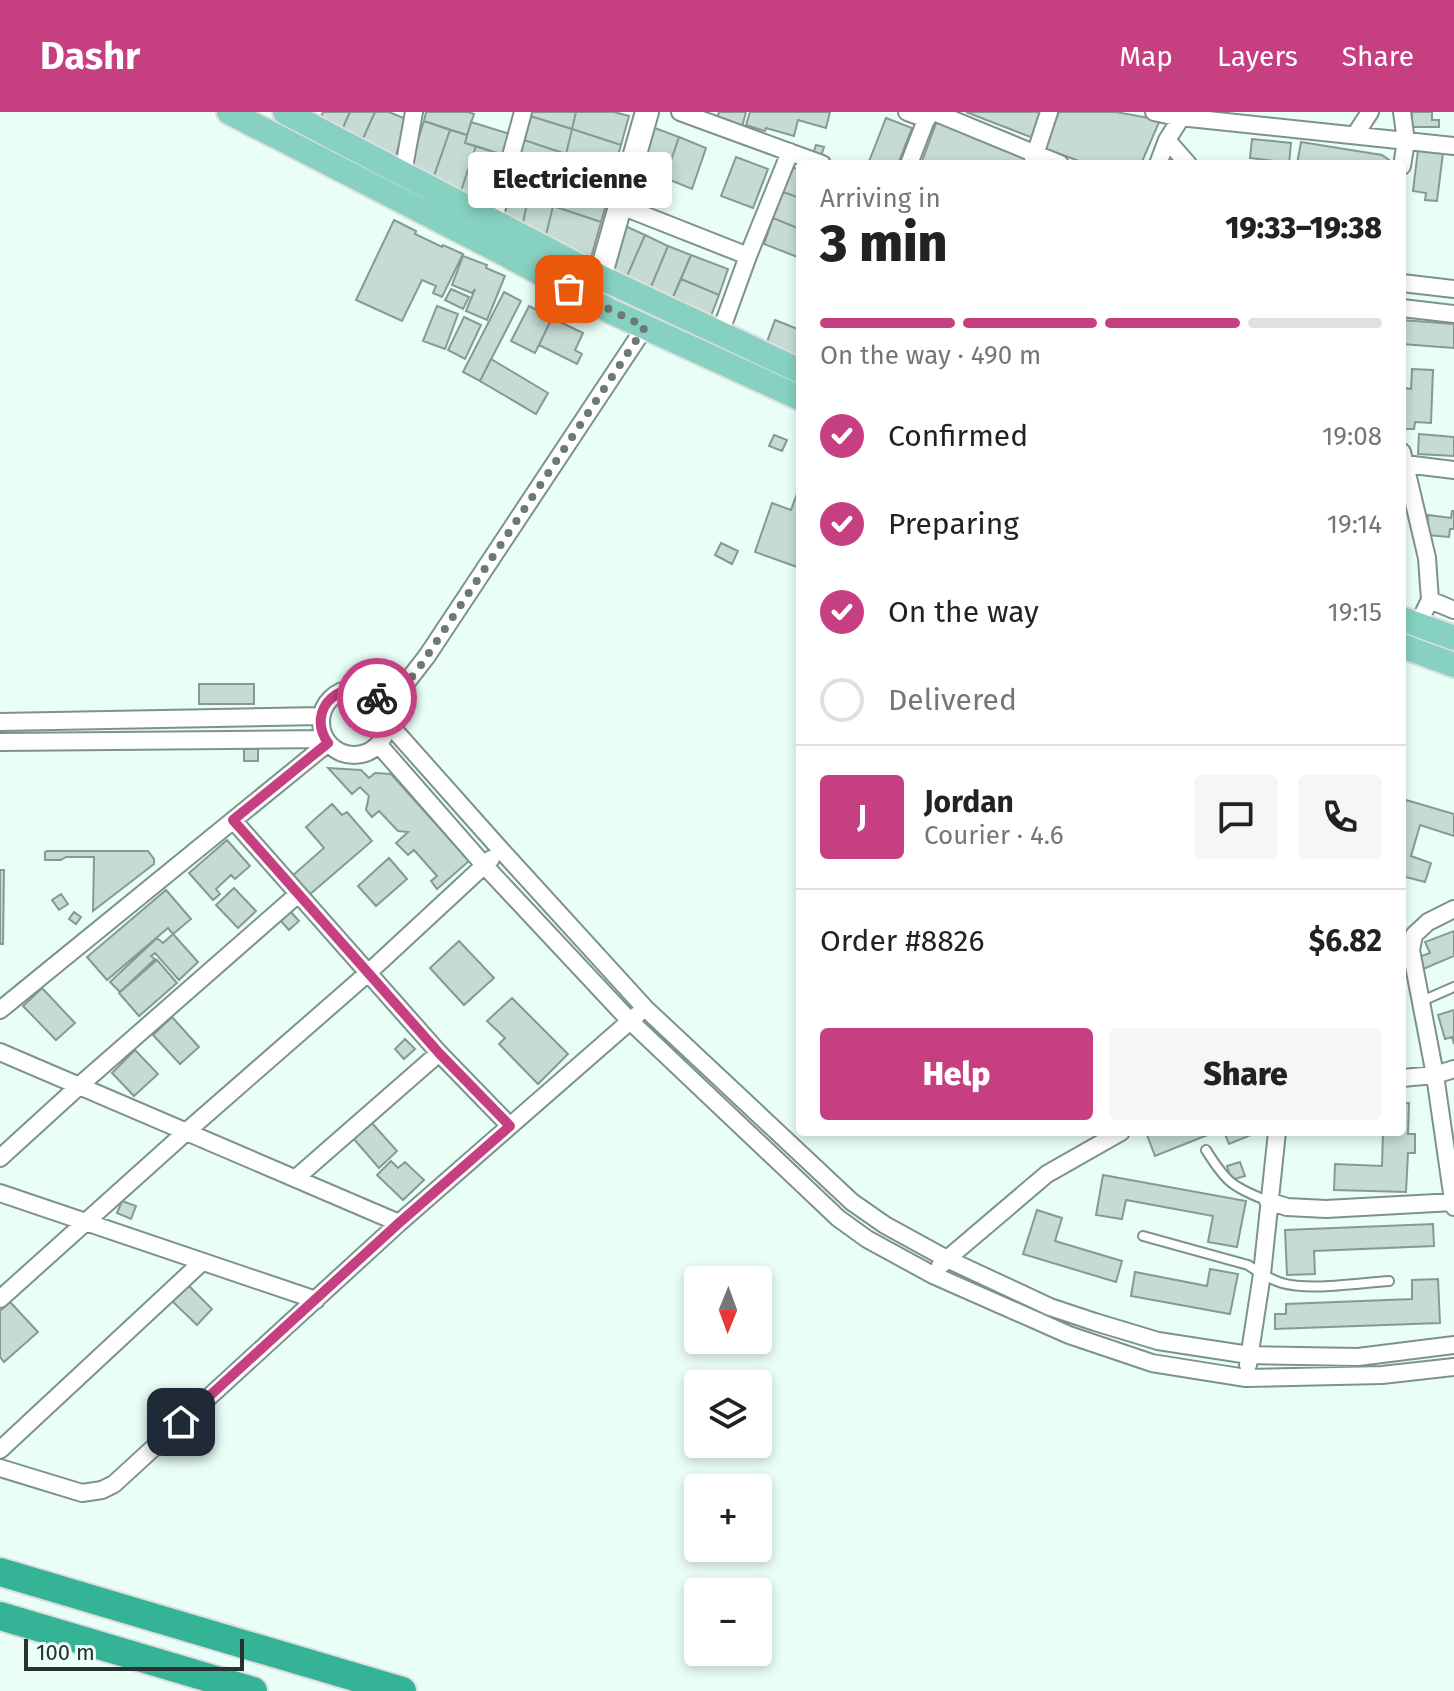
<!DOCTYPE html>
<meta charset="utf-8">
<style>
:root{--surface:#fff;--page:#f6f6f6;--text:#222;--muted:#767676;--line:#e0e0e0;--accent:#c64081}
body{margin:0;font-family:"Fira Sans",sans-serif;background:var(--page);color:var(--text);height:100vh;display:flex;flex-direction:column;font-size:30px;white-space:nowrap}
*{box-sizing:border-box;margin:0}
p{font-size:26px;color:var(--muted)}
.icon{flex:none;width:44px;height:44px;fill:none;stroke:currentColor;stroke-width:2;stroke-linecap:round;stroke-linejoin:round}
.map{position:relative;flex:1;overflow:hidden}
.drawer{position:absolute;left:796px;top:48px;width:610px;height:976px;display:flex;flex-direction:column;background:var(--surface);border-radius:8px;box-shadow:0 4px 12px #0003}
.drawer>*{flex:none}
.needle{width:52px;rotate:181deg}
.buttons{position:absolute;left:684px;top:1154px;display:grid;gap:16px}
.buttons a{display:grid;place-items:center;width:88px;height:88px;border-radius:8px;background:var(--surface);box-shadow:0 4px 12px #0003;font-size:40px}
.scale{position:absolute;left:24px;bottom:20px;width:220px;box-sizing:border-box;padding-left:8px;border:4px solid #29312f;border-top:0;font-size:22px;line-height:28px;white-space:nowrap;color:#29312f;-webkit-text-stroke:6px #e8fef7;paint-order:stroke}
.pin{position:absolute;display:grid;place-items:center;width:68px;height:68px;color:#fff;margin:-34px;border-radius:16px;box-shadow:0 4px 12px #0006}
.courier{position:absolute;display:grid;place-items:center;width:80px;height:80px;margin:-40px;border:6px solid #c64081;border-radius:50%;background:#fff;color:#222;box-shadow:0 2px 10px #0007}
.bubble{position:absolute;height:56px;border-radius:8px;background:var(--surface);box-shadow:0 4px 12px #0003;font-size:26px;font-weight:800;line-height:56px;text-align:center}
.head em{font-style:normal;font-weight:800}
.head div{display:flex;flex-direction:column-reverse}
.head{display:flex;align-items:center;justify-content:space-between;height:136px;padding:0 24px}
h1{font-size:52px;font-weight:800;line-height:60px}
.bar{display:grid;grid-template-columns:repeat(4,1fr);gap:12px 8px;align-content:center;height:96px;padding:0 24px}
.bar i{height:10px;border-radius:6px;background:var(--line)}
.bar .current{background:var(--accent)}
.bar p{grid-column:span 4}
.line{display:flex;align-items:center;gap:20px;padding:0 24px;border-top:2px solid var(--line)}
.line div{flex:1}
.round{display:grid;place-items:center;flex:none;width:84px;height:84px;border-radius:8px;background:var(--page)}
ol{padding:0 24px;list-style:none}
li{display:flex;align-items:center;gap:24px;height:88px}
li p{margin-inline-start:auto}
li .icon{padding:8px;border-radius:50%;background:var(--accent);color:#fff;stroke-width:4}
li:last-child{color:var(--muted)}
li i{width:44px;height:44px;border:4px solid var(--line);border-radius:50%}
.action{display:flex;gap:16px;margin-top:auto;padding:16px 24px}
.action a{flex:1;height:92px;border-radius:8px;background:var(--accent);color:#fff;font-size:32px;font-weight:800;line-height:92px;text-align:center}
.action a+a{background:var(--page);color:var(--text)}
header{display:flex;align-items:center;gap:48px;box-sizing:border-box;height:112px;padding:0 40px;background:var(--accent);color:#fff}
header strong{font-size:38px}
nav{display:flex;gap:44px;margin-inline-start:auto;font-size:28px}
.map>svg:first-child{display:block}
.building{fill:#c5dbd4;stroke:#869a93;stroke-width:2}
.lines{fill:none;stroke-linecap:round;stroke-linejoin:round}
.lane-casing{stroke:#7e928c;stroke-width:12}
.street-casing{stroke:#7e928c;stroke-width:20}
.secondary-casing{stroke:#7e928c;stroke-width:26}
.primary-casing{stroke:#dddede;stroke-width:28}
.highway-casing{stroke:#dddede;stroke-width:32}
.lane{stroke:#fff;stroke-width:8}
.street{stroke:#fff;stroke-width:16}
.secondary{stroke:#fff;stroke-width:22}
.primary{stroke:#86d1c1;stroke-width:24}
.highway{stroke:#35b397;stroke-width:28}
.done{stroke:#6c7975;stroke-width:8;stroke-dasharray:0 14.4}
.route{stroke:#c64081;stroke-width:10}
</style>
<header>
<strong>Dashr</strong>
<nav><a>Map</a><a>Layers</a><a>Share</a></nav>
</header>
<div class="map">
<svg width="1454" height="1579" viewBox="0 0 1454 1579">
<rect width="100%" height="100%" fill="#e8fef7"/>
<path class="building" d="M323 0H350L340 22 318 12Z
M350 0H375L360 33 340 22Z
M375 0H389L406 7 396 44 387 48 360 33Z
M426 0H468L474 2 467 23 424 9Z
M528 0H576L572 17 527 3Z
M576 0H614L629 4 621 33 572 17Z
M719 0H746L742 15 717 7Z
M750 0H830L826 16 798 8 794 24 766 16 765 19 746 13Z
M966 0H1042L1033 26Z
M1059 0H1116L1160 8 1141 52H1087L1044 36Z
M1412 0H1432V8H1439V15H1412Z
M527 3 572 17 566 42 521 27Z
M886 6 912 16 898 52H868Z
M938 6 1033 41 1029 52H921Z
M424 9 450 18 433 67 409 56Z
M471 10 510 22 503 43 465 31Z
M647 13 679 25 665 66 634 54Z
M572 17 621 33 614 57 566 42Z
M450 18 467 23 465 31 476 34 461 79 433 67Z
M679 25 706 36 692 77 665 66Z
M521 27 566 42 559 71 513 57Z
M1252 27 1291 31 1289 52H1274V49L1250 46Z
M1301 30 1382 43 1389 48 1388 52H1297Z
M816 33 824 35 821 44 813 42Z
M476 34 503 43 488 92 461 79Z
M1418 38 1443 41 1437 89 1425 88 1426 81 1413 79Z
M566 42 614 57 608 86 559 71Z
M736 45 768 57 753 96 721 84Z
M792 55 800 58V86L783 80Z
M513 57 559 71 553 94 507 79Z
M559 71 608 86 601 110 553 94Z
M507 79 528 86 522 116 500 105Z
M783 80 800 86V117L773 106Z
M528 86 553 94 545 127 522 116Z
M553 94 601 110 590 149 545 127Z
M773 106 800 117V146L764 132Z
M394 108 416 119 415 122 442 135 443 133 463 142 442 185 433 181 436 174 422 168 402 209 356 188Z
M623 113 645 123 624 171 603 162Z
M645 123 668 134 648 182 624 171Z
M668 134 691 143 670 192 648 182Z
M691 143 728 157 719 183 681 167Z
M463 144 487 153 486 156 505 164 487 208 466 199 475 177 472 181 452 173Z
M681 167 719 183 709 209 670 192Z
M451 177 469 185 463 197 445 188Z
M504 180 521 189 480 269 463 260Z
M437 194 458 202 445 237 423 229Z
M529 194 552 206 535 241 511 229Z
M464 205 481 213 465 247 448 238Z
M552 206 583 221 575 238 582 242 577 252 539 233Z
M775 208 800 218V253L764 238Z
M1402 208 1454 212V236L1402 232Z
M491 247 548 281 536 302 480 269Z
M1412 257 1433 258 1431 311 1415 310 1414 317H1402L1405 276 1411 277Z
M1419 322 1454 325V344L1418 342Z
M774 323 787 328 782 339 769 334Z
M799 376 800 377V456L755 440 772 391 791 398Z
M1452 399H1454V417H1450L1449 425 1427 423 1428 403 1451 406Z
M721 431 738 439 732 452 715 443Z
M199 572H254V592H199Z
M244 637H258V649H244Z
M328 656 361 658 369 666 375 661 391 662 469 749 437 777 431 769 437 764 414 738 408 743 396 731 408 720 398 719 379 699 372 705 366 698 369 684 360 675 352 682Z
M1406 688 1454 702V724L1420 713 1411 744 1431 751 1425 770 1402 764V765V701Z
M332 692 342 703 347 700 372 729 309 783 292 764 324 736 306 715Z
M227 728 250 754 235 767 231 763 216 777 220 782 213 788 189 761Z
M47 739H148L154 747V752L93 799 94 745H66L61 748H45V740Z
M389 746 407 767 376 794 358 774Z
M0 758H4L3 832H0Z
M234 776 256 799 238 816 216 793Z
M166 778 191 807 173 822 168 816 107 868 87 845Z
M61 782 68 792 59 798 52 788Z
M290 799 299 809 289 818 280 808Z
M74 800 81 805 76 812 69 807Z
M1454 819V844L1421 858 1416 846 1430 841 1425 830Z
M173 822 198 850 179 868 155 841 151 844 155 847 120 880 110 870 157 826 163 831Z
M459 829 494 866 464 893 430 856Z
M157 848 177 871 139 904 119 881Z
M42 876 75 911 56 928 23 894Z
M512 886 568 942 538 972 499 932 505 926 487 909Z
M1454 898V932L1452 925 1445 927 1438 903Z
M172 905 199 935 180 952 153 923Z
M405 927 415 937 404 947 395 937Z
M135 938 158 962 134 984 112 961Z
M1402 991H1409L1408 1022H1415V1041H1408L1406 1080 1334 1078 1335 1052 1382 1054 1383 1020H1402Z
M371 1010 397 1039 379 1056 353 1026Z
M1155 1020H1215L1155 1044 1147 1023Z
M1224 1020H1255L1256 1021 1229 1032Z
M391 1049 398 1056 405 1050 424 1068 403 1088 377 1063Z
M1240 1050 1245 1064 1231 1068 1227 1054Z
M1103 1063 1246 1089 1237 1135 1208 1130 1213 1104 1126 1088 1122 1107 1096 1103Z
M122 1089 136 1094 131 1107 117 1101Z
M1037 1098 1062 1106 1055 1129 1122 1149 1116 1170 1023 1142Z
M1433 1112 1434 1134 1314 1139 1315 1162 1287 1163 1285 1118Z
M1210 1157 1238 1162 1230 1202 1131 1184 1135 1160 1207 1174Z
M1438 1167 1440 1211 1275 1217V1202H1286V1192L1412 1187V1168Z
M187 1172 212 1197 197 1213 171 1188Z
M10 1190 38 1220 4 1250 0 1245V1199Z"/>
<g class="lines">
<defs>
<path id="lane" d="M1422 889 1454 875
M1206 1038C1226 1070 1232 1075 1268 1089
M1143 1124 1248 1153C1258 1160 1269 1167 1282 1171 1310 1179 1359 1171 1389 1169"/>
<path id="street" d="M680 0 822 52
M907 0 927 7
M934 0 1060 52
M1154 0 1181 6H1189L1454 34
M1402 0 1406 29 1402 54
M1355 23 1370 0
M1167 28 1188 52
M909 52 929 0
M1032 52 1049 0
M1158 52 1167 28 1181 6
M403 61 414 0
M621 94 748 144
M493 110 523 0
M1402 171 1454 177
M1402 196 1454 202
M720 221 748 144 790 40
M1402 340 1427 446 1430 488
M1405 352 1454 358
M1418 512 1430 488 1454 498
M321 610a33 33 0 1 1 66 0a33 33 0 1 1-66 0Z
M385 598 427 544 645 215
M0 610 321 604
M388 611 501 738 645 896 852 1090 885 1113 947 1147 1050 1195 1095 1210 1158 1229 1249 1243 1358 1245 1454 1233
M0 630 324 627
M379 633 484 753 630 909 838 1106 867 1127 933 1163 1069 1223 1152 1251 1246 1266 1382 1263 1454 1255
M233 708 439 941 510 1014
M1454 797 1428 810 1414 823 1411 838 1435 963 1454 1095
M0 898 328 631
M0 940 399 1111
M1402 966 1435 963 1454 957
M0 1046 79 974 297 783
M296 1066 439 941
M0 1081 316 1188
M1268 1089 1287 1095 1326 1097 1454 1090
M940 1154 947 1147 1047 1062 1121 1020
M0 1187 186 1020 368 861 491 747
M1248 1253 1262 1162 1277 1020
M0 1338 202 1150
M0 1356 82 1381 102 1378 114 1372 399 1111 637 903"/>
<path id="secondary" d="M600 165 647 0"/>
<path id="primary" d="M229 0 505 142 610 199 800 286
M285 0 600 165 800 259
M1402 507 1454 526
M1402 534 1454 553"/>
<path id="highway" d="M0 1460 402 1579
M0 1504 253 1579"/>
</defs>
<use href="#lane" class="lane-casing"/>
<use href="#street" class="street-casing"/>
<use href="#secondary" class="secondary-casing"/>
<use href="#primary" class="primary-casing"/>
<use href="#highway" class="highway-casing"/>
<use href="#lane" class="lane"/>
<use href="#street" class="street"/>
<use href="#secondary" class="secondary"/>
<use href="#primary" class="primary"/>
<use href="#highway" class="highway"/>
</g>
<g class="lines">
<path class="done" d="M377 586 385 598 419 556 645 215 569 177"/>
<path class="route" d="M181 1310 399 1111 510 1014 439 941 233 708 328 631C304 597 344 561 377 586"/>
</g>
</svg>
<div class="buttons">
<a><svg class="needle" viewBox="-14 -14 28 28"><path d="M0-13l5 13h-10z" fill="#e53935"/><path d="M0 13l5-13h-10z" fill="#767676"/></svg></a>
<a><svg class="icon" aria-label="layers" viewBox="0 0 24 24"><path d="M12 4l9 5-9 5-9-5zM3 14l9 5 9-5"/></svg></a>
<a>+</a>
<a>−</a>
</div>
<div class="scale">100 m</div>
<div class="pin" style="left:569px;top:177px;background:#ea580c"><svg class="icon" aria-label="bag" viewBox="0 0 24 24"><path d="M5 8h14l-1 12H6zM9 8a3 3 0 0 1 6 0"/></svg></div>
<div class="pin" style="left:181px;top:1310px;background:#1f2937"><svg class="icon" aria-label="home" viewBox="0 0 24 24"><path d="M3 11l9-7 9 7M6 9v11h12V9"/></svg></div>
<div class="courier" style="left:377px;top:586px"><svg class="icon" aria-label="bike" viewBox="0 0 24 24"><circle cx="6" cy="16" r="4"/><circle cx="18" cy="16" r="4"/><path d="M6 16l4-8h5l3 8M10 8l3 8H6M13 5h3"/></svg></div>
<div class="bubble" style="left:468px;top:40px;width:204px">Electricienne</div>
<section class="drawer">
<div class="head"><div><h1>3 min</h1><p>Arriving in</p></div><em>19:33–19:38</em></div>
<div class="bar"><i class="current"></i><i class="current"></i><i class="current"></i><i></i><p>On the way · 490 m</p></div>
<ol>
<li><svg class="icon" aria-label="check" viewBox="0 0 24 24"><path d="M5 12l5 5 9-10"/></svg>Confirmed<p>19:08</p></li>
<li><svg class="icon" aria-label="check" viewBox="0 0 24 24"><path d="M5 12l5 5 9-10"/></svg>Preparing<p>19:14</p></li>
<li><svg class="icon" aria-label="check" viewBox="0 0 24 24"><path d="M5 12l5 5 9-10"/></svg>On the way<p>19:15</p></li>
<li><i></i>Delivered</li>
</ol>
<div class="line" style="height:144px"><b class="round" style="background:var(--accent);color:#fff">J</b><div><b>Jordan</b><p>Courier · 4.6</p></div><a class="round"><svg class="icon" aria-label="chat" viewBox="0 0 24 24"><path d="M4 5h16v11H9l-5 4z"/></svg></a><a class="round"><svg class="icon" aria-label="phone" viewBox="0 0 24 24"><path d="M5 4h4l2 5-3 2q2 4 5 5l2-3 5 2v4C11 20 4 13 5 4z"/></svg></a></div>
<div class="line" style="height:104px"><div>Order #8826</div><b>$6.82</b></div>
<div class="action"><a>Help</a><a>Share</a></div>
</section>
</div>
